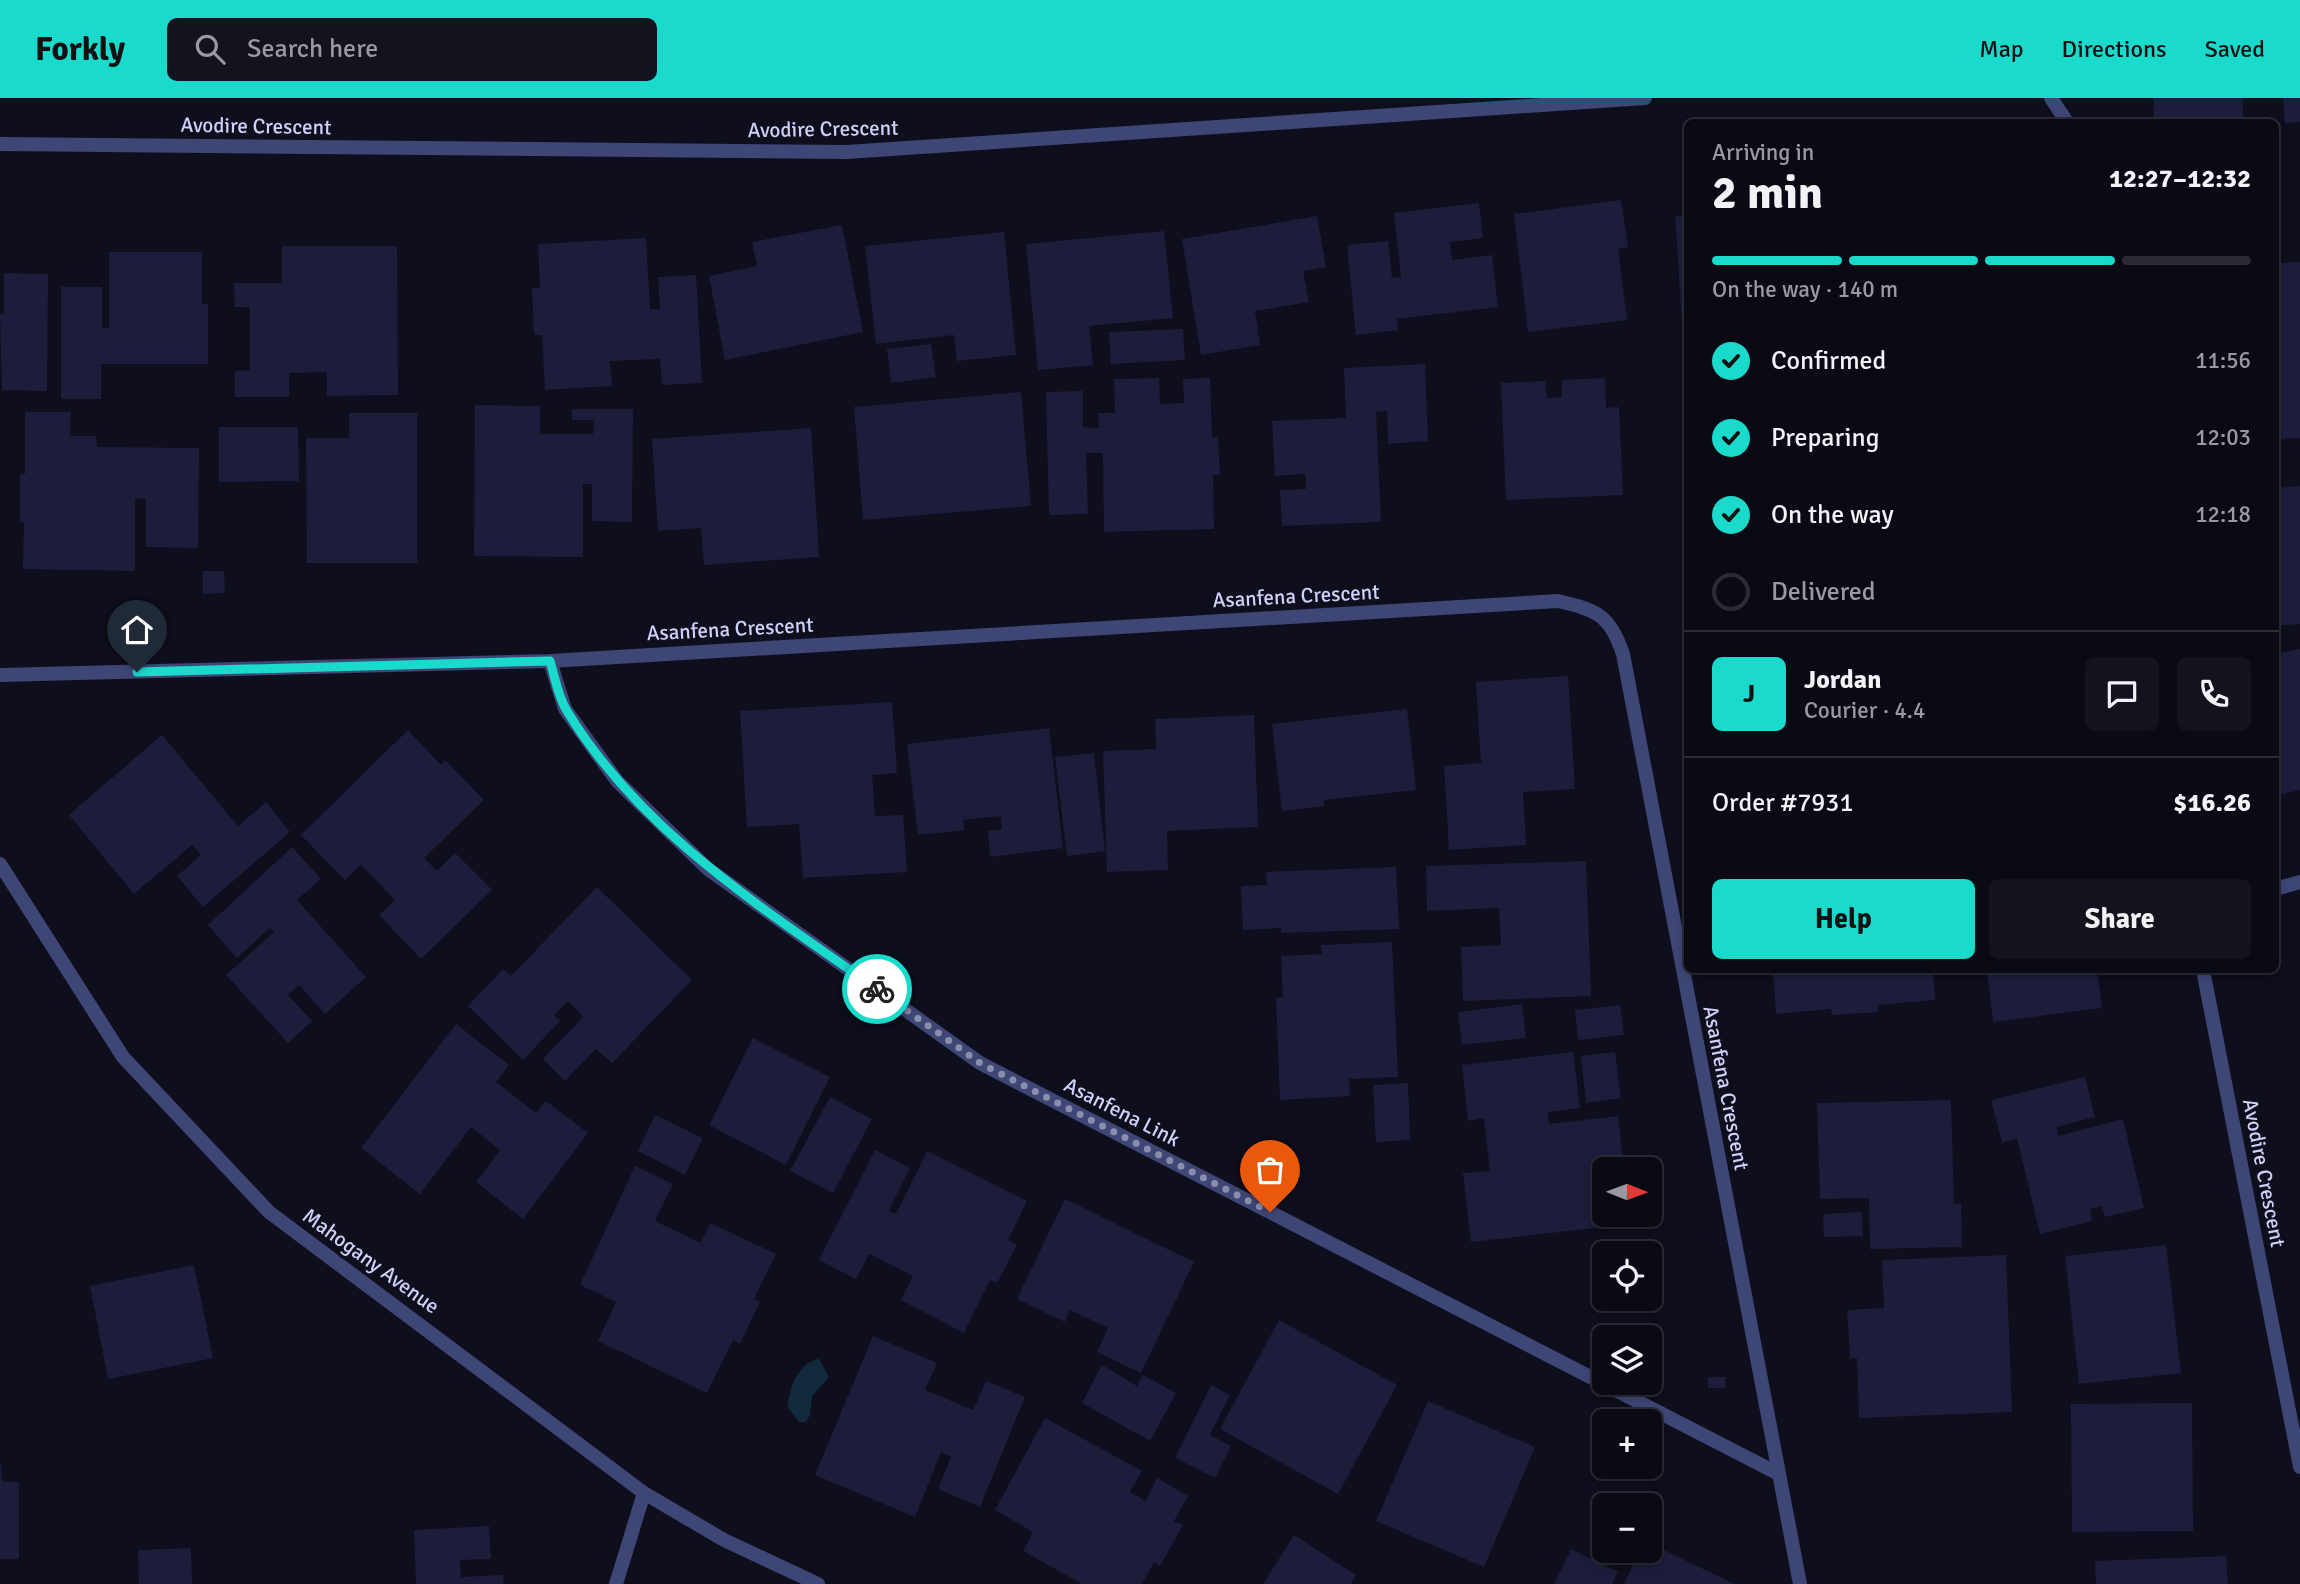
<!DOCTYPE html>
<meta charset="utf-8">
<style>
:root{--surface:#0a0a15;--page:#13131e;--text:#f1f3f6;--muted:#999aa0;--line:#2a2b34;--accent:#1adacc}
body{margin:0;font-family:Signika,sans-serif;background:var(--page);color:var(--text);height:100vh;display:flex;flex-direction:column;font-size:26px;white-space:nowrap}
*{box-sizing:border-box;margin:0}
p{font-size:23px;color:var(--muted)}
.icon{flex:none;width:38px;height:38px;fill:none;stroke:currentColor;stroke-width:2;stroke-linecap:round;stroke-linejoin:round}
.map{position:relative;flex:1;overflow:hidden}
.sheet{position:absolute;left:1684px;top:21px;width:595px;height:854px;display:flex;flex-direction:column;background:var(--surface);border-radius:10px;box-shadow:0 4px 10px #0003,0 0 0 2px var(--line)}
.sheet>*{flex:none}
.needle{width:46px;rotate:91deg}
.controls{position:absolute;left:1592px;top:1059px;display:grid;gap:14px}
.controls a{display:grid;place-items:center;width:70px;height:70px;border-radius:10px;background:var(--surface);box-shadow:0 4px 10px #0003,0 0 0 2px var(--line);font-size:35px}
.pin{position:absolute;display:grid;place-items:center;width:60px;height:60px;color:#fff;margin:-72px -30px;border-radius:50% 50% 50% 0;rotate:-45deg;box-shadow:0 0 7px #0007}
.pin .icon{rotate:45deg}
.courier{position:absolute;display:grid;place-items:center;width:70px;height:70px;margin:-35px;border:5px solid #1adacc;border-radius:50%;background:#fff;color:#222;box-shadow:0 2px 9px #0007}
.summary em{font-style:normal;font-weight:700}
.summary div{display:flex;flex-direction:column-reverse}
.summary{display:flex;align-items:center;justify-content:space-between;height:119px;padding:0 28px}
h1{font-size:46px;font-weight:700;line-height:52px}
.bar{display:grid;grid-template-columns:repeat(4,1fr);gap:10px 7px;align-content:center;height:84px;padding:0 28px}
.bar i{height:9px;border-radius:5px;background:var(--line)}
.bar .on{background:var(--accent)}
.bar p{grid-column:span 4}
.line{display:flex;align-items:center;gap:18px;padding:0 28px;border-top:2px solid var(--line)}
.line div{flex:1}
.round{display:grid;place-items:center;flex:none;width:74px;height:74px;border-radius:10px;background:var(--page)}
ol{padding:0 28px;list-style:none}
li{display:flex;align-items:center;gap:21px;height:77px}
li p{margin-inline-start:auto}
li .icon{padding:7px;border-radius:50%;background:var(--accent);color:#111;stroke-width:4}
li:last-child{color:var(--muted)}
li i{width:38px;height:38px;border:4px solid var(--line);border-radius:50%}
.button{display:flex;gap:14px;margin-top:auto;padding:14px 28px}
.button a{flex:1;height:80px;border-radius:10px;background:var(--accent);color:#111;font-size:28px;font-weight:700;line-height:80px;text-align:center}
.button a+a{background:var(--page);color:var(--text)}
header{display:flex;align-items:center;gap:42px;box-sizing:border-box;height:98px;padding:0 35px;background:var(--accent);color:#111}
header strong{font-size:33px}
nav{display:flex;gap:38px;margin-inline-start:auto;font-size:24px}
.search{width:490px;height:63px;background:var(--page);display:flex;align-items:center;gap:18px;box-sizing:border-box;padding:0 24px;border-radius:10px;color:var(--muted);font-size:26px}
.map>svg:first-child{display:block}
.water{fill:#122a3c}
.building{fill:#1d1c3b}
.lines{fill:none;stroke-linecap:round;stroke-linejoin:round}
.minor{stroke:#3e4676;stroke-width:14}
.done{stroke:#8b8dac;stroke-width:7;stroke-dasharray:0 12.6}
.route{stroke:#1adacc;stroke-width:9}
.labels{text-anchor:middle;stroke-width:7;stroke-linejoin:round;paint-order:stroke}
.street-label{font-size:21px;fill:#ced1f9;stroke:#0e0e1c}
</style>
<header>
<strong>Forkly</strong>
<div class="search"><svg class="icon" aria-label="search" viewBox="0 0 24 24"><circle cx="10" cy="10" r="6"/><path d="M15 15l6 6"/></svg>Search here</div>
<nav><a>Map</a><a>Directions</a><a>Saved</a></nav>
</header>
<div class="map">
<svg width="2300" height="1486" viewBox="0 0 2300 1486">
<rect width="100%" height="100%" fill="#0e0e1c"/>
<path class="water" d="M819 1261 829 1279 812 1298 810 1317 806 1324H799L788 1310C788 1291 799 1264 819 1261Z"/>
<path class="building" d="M2153 0H2243V24H2154Z
M2283 0H2300V24L2285 25Z
M2275 65 2279 119H2275Z
M1621 102 1628 149 1618 151 1627 222 1528 234 1514 116Z
M1479 105 1483 140 1450 144 1452 162 1492 157 1498 209 1397 221 1398 232 1356 237 1347 147 1388 143 1392 180 1401 179 1394 115Z
M1687 117V224H1682L1675 118Z
M1317 118 1326 169 1303 173 1309 204 1255 213 1260 247 1201 257 1182 141Z
M842 127 863 234 725 262 709 178 757 168 752 144Z
M1164 133 1173 220 1089 228 1093 267 1038 272 1026 146Z
M1004 134 1016 257 957 263 954 237 876 246 865 148Z
M646 140 650 211H660L658 179 696 177 702 285 662 287 660 261 610 263 612 288 545 292 542 237H534L532 190H540L538 146Z
M282 148H397L398 297 327 298V274L289 275V299H235V273L250 272V209H235L234 185H282Z
M109 154H202V206H208V266H101V301H61V189H102V230H109Z
M2300 164V340L2275 341V165Z
M4 175 48 176 47 293 2 292 0 216H4Z
M1183 231 1185 262 1111 266 1109 234Z
M931 246 936 279 891 285 887 251Z
M1425 266 1428 343 1388 346 1387 313 1376 314 1381 424 1282 428 1280 392 1306 391 1305 376 1275 378 1272 323 1346 320 1344 270Z
M1159 280 1160 306 1184 305 1183 281 1210 280 1212 339H1218L1220 377H1213L1214 431 1104 434 1103 355H1086L1088 416 1049 417 1046 294 1083 293V329L1099 330 1098 315H1115L1114 281Z
M1605 280 1606 310 1619 309 1623 397 1506 402 1501 285 1545 283 1547 300 1562 299V282Z
M1021 294 1031 408 863 422 854 309Z
M475 307 540 308V336H593L594 322H572V311H633L632 424 592 423V386H583V459L474 458Z
M25 314H71L70 338H96L97 349 199 350 198 450 146 449V401L135 400V473L23 471 24 424H20V376H25Z
M349 315H417V465H307L306 340H349Z
M219 329H298L299 383 219 384Z
M811 330 819 459 704 467 701 430 658 433 652 341Z
M2300 388V526L2275 528V390Z
M203 473H224L225 495 203 496Z
M2300 551V692L2275 698V556Z
M1568 578 1575 691 1523 694 1526 747 1449 752 1444 668 1481 665 1476 584Z
M892 604 897 675 872 677 875 718 903 717 907 774 803 780 799 726 747 729 740 613Z
M1407 611 1416 692 1324 702V708L1282 713 1272 626Z
M1254 617 1258 729 1167 733 1168 772 1107 774 1103 653 1156 651 1155 621Z
M1049 630 1063 750 990 759 988 733 1002 731 1001 718 963 722 965 732 918 737 907 646Z
M408 632 441 667 445 662 484 702 424 760 437 773 455 755 492 792 421 861 379 817 395 802 361 767 345 782 301 737Z
M162 637 238 728 266 704 290 734 203 809 177 778 201 757 192 747 134 796 69 717Z
M1094 655 1105 753 1067 758 1055 659Z
M292 749 321 781 297 802 366 879 325 916 299 887 288 897 312 923 288 945 226 877 274 834 270 830 237 860 208 827Z
M1586 763 1591 898 1463 903 1461 849 1501 847 1499 810 1427 813 1426 768Z
M1396 769 1399 831 1281 835V830L1243 832 1241 788 1267 787 1266 774Z
M597 789 692 882 612 965 596 951 565 983 543 961 583 919 568 903 554 917 560 923 523 962 468 908 503 871 511 878Z
M1392 844 1398 979 1349 981 1350 998 1280 1002 1276 900 1283 899 1281 858 1322 856 1321 847Z
M1773 872H1933L1935 902 1878 907V914L1832 917 1831 911 1776 916Z
M1987 872H2097L2102 910 1993 924Z
M1522 906 1526 940 1462 947 1458 914Z
M1620 907 1624 937 1578 942 1575 912Z
M456 926 509 967 496 984 536 1015 546 1003 588 1035 523 1121 476 1084 500 1052 471 1029 420 1096 361 1050Z
M753 940 830 979 786 1067 709 1027Z
M1573 954 1580 1010 1548 1014 1549 1026 1618 1018 1624 1071H1605V1116H1629L1630 1126 1471 1144 1463 1075 1490 1073 1484 1020 1468 1023 1462 967Z
M1615 954 1621 1000 1586 1005 1581 958Z
M2085 979 2095 1019 2057 1029 2058 1038 2123 1021 2144 1110 2105 1119 2102 1108 2090 1111 2092 1123 2040 1136 2017 1040 2002 1045 1991 1002Z
M1408 985 1410 1042 1376 1044 1373 987Z
M830 999 872 1021 833 1095 790 1073Z
M1951 1002 1954 1106 1961 1105 1962 1149 1870 1151 1869 1100 1820 1101 1817 1005Z
M655 1017 703 1040 685 1077 638 1053Z
M875 1052 910 1070 889 1113 896 1116 927 1053 1027 1103 1008 1142 1017 1147 997 1185 990 1182 964 1235 901 1202 913 1178 869 1156 856 1181 819 1162Z
M635 1068 673 1086 655 1123 701 1145 710 1125 776 1156 754 1201 760 1204 740 1246 733 1242 707 1295 598 1243 616 1204 580 1187Z
M1065 1101 1194 1164 1141 1275 1097 1254 1108 1230 1070 1212 1065 1224 1017 1201Z
M1862 1114 1863 1138 1824 1139 1823 1116Z
M2166 1147 2181 1275 2079 1286 2065 1158Z
M2006 1157 2012 1314 1859 1320 1857 1260H1850L1847 1212 1884 1210 1882 1162Z
M194 1167 213 1260 108 1281 90 1188Z
M1279 1222 1397 1287 1338 1396 1220 1331Z
M873 1238 937 1265 925 1292 973 1312 986 1283 1025 1299 980 1409 938 1391 951 1359 941 1354 915 1419 815 1377Z
M1102 1267 1137 1288 1143 1277 1176 1295 1150 1343 1082 1305Z
M1708 1279H1725L1726 1290H1708Z
M1211 1287 1230 1297 1210 1337 1231 1348 1215 1380 1175 1360Z
M1428 1303 1535 1349 1484 1469 1376 1423Z
M2192 1305 2193 1433 2072 1434 2071 1306Z
M1045 1320 1142 1373 1130 1394 1146 1403 1157 1380 1188 1398 1174 1423 1183 1427 1160 1468 1154 1464 1142 1486H1082L1023 1453 1033 1434 995 1412Z
M0 1362 3 1384H19V1461H0Z
M489 1428 491 1461 460 1462 461 1479 503 1477 504 1486H416L414 1432Z
M1294 1437 1356 1477 1351 1486H1263Z
M1650 1445 1734 1486H1624L1640 1452H1650Z
M191 1450 192 1486H139L138 1452Z
M1571 1451 1618 1474 1612 1486H1554Z
M2226 1458 2228 1486H2096L2095 1463Z"/>
<g class="lines">
<path class="minor" d="M2051 0 2067 24
M0 46 847 54 1645 0
M550 563 565 611 617 683 708 771 980 965 1777 1375
M0 577 550 563 1558 503C1597 512 1610 517 1623 556L1800 1486
M0 766 123 959 269 1114 644 1395 724 1442 818 1486
M2275 791 2300 784
M2203 872 2300 1369
M616 1486 644 1395"/>
</g>
<g class="lines">
<path class="done" d="M877 891 980 965 1270 1114"/>
<path class="route" d="M137 574 550 563C555 579 558 599 567 613 641 735 763 810 877 891"/>
</g>
<g class="labels">
<g class="street-label">
<text transform="translate(256 28) rotate(1)" y="7">Avodire Crescent</text>
<text transform="translate(823 31) rotate(-1)" y="7">Avodire Crescent</text>
<text transform="translate(1296 498) rotate(-3)" y="7">Asanfena Crescent</text>
<text transform="translate(730 531) rotate(-3)" y="7">Asanfena Crescent</text>
<text transform="translate(1726 990) rotate(79)" y="7">Asanfena Crescent</text>
<text transform="translate(1122 1014) rotate(27)" y="7">Asanfena Link</text>
<text transform="translate(2264 1075) rotate(79)" y="7">Avodire Crescent</text>
<text transform="translate(371 1163) rotate(36)" y="7">Mahogany Avenue</text>
</g>
</g>
</svg>
<div class="controls">
<a><svg class="needle" viewBox="-14 -14 28 28"><path d="M0-13l5 13h-10z" fill="#e53935"/><path d="M0 13l5-13h-10z" fill="#999aa0"/></svg></a>
<a><svg class="icon" aria-label="locate" viewBox="0 0 24 24"><circle cx="12" cy="12" r="6"/><path d="M12 2v4M12 18v4M2 12h4M18 12h4"/></svg></a>
<a><svg class="icon" aria-label="layers" viewBox="0 0 24 24"><path d="M12 4l9 5-9 5-9-5zM3 14l9 5 9-5"/></svg></a>
<a>+</a>
<a>−</a>
</div>
<div class="pin" style="left:1270px;top:1114px;background:#ea580c"><svg class="icon" aria-label="bag" viewBox="0 0 24 24"><path d="M5 8h14l-1 12H6zM9 8a3 3 0 0 1 6 0"/></svg></div>
<div class="pin" style="left:137px;top:574px;background:#1f2937"><svg class="icon" aria-label="home" viewBox="0 0 24 24"><path d="M3 11l9-7 9 7M6 9v11h12V9"/></svg></div>
<div class="courier" style="left:877px;top:891px"><svg class="icon" aria-label="bike" viewBox="0 0 24 24"><circle cx="6" cy="16" r="4"/><circle cx="18" cy="16" r="4"/><path d="M6 16l4-8h5l3 8M10 8l3 8H6M13 5h3"/></svg></div>
<section class="sheet">
<div class="summary"><div><h1>2 min</h1><p>Arriving in</p></div><em>12:27–12:32</em></div>
<div class="bar"><i class="on"></i><i class="on"></i><i class="on"></i><i></i><p>On the way · 140 m</p></div>
<ol>
<li><svg class="icon" aria-label="check" viewBox="0 0 24 24"><path d="M5 12l5 5 9-10"/></svg>Confirmed<p>11:56</p></li>
<li><svg class="icon" aria-label="check" viewBox="0 0 24 24"><path d="M5 12l5 5 9-10"/></svg>Preparing<p>12:03</p></li>
<li><svg class="icon" aria-label="check" viewBox="0 0 24 24"><path d="M5 12l5 5 9-10"/></svg>On the way<p>12:18</p></li>
<li><i></i>Delivered</li>
</ol>
<div class="line" style="height:126px"><b class="round" style="background:var(--accent);color:#111">J</b><div><b>Jordan</b><p>Courier · 4.4</p></div><a class="round"><svg class="icon" aria-label="chat" viewBox="0 0 24 24"><path d="M4 5h16v11H9l-5 4z"/></svg></a><a class="round"><svg class="icon" aria-label="phone" viewBox="0 0 24 24"><path d="M5 4h4l2 5-3 2q2 4 5 5l2-3 5 2v4C11 20 4 13 5 4z"/></svg></a></div>
<div class="line" style="height:91px"><div>Order #7931</div><b>$16.26</b></div>
<div class="button"><a>Help</a><a>Share</a></div>
</section>
</div>
